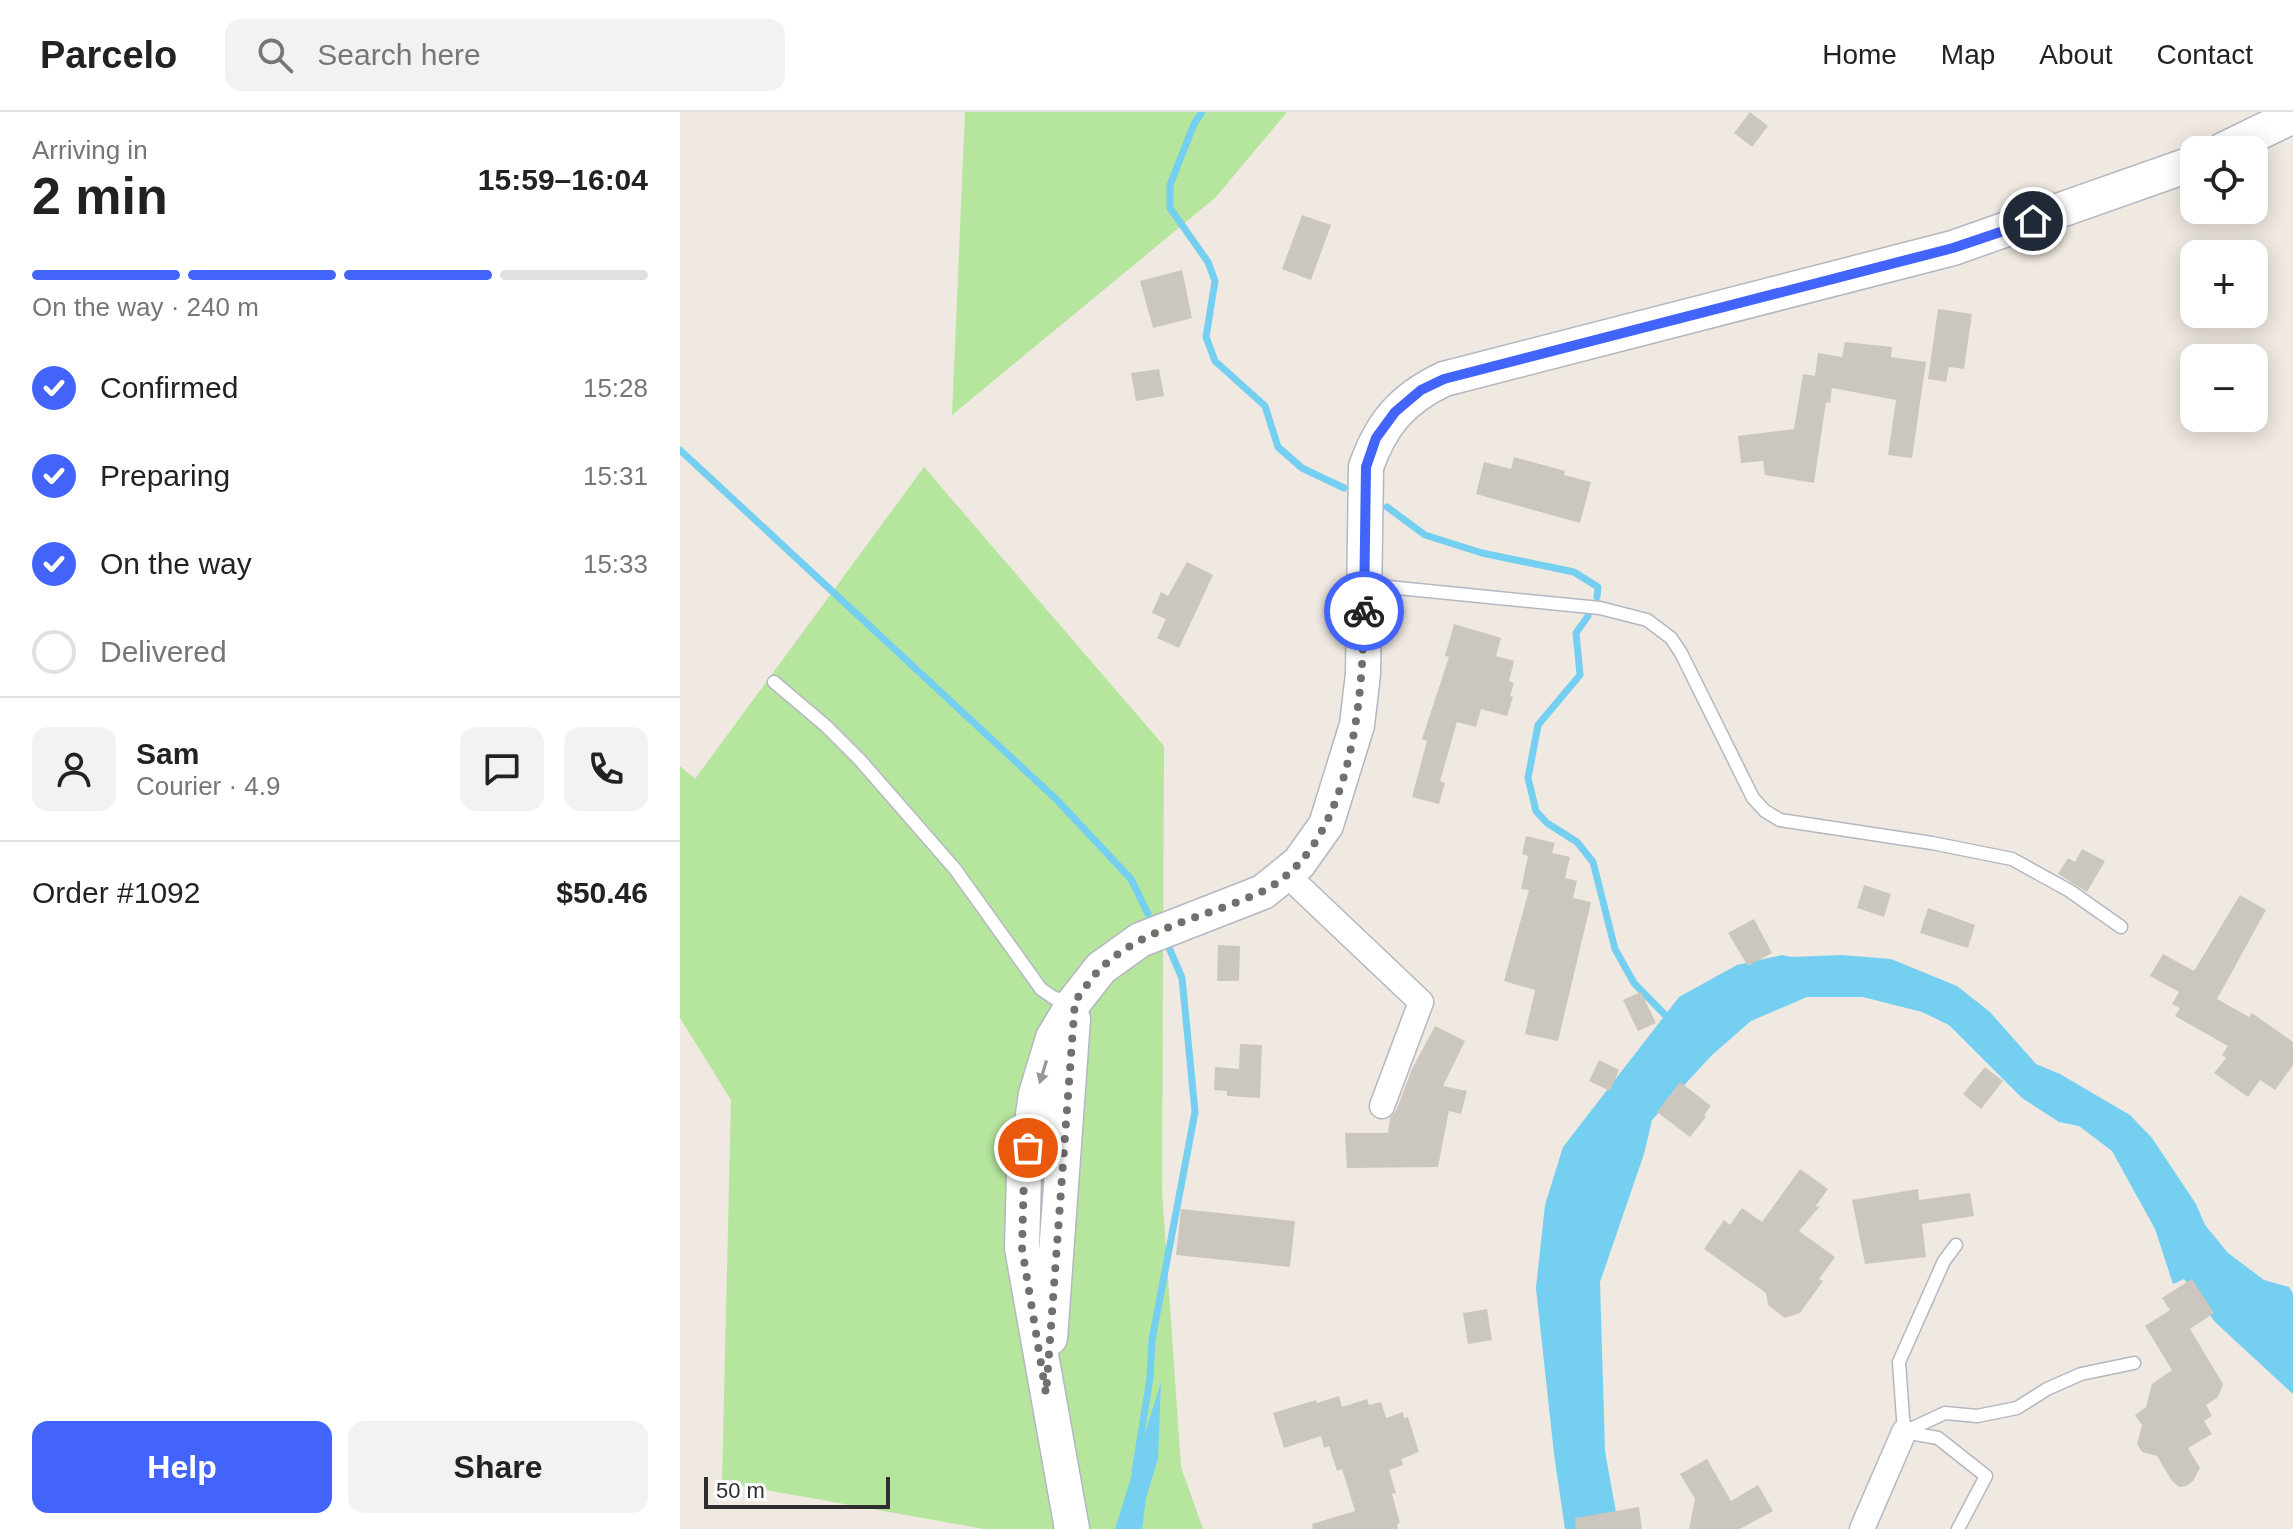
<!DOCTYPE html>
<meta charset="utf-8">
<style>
:root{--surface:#fff;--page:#f2f2f2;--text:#222;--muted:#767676;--line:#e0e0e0;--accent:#4264fb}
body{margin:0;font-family:Helvetica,sans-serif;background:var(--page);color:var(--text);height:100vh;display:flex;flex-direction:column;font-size:30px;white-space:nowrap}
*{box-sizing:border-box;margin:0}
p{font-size:26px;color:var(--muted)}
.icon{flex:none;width:44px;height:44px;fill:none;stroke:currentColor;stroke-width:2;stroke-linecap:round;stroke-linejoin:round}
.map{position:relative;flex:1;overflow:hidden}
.details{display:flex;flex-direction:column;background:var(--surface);width:680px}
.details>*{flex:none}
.tools{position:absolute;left:1500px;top:24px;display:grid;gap:16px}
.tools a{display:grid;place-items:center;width:88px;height:88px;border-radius:16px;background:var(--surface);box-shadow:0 4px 20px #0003;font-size:40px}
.scale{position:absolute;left:24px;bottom:20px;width:186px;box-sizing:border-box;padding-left:8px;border:4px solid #2e2e2e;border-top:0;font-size:22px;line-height:28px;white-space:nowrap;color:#2e2e2e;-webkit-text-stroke:6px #fff;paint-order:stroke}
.pin{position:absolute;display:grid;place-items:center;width:68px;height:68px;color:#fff;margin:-34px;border:4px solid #fff;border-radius:50%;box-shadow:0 2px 8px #0007}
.courier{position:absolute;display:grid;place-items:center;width:80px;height:80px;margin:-40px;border:6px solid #4264fb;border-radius:50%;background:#fff;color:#222;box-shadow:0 2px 10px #0007}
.headline em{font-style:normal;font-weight:700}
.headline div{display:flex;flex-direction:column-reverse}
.headline{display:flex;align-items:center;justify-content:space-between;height:136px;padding:0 32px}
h1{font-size:52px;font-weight:700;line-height:60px}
.bar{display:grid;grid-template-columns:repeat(4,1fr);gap:12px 8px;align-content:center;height:96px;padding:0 32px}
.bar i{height:10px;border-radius:6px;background:var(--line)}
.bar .selected{background:var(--accent)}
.bar p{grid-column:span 4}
.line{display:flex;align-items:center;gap:20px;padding:0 32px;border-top:2px solid var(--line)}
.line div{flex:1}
.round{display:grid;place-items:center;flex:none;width:84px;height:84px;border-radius:16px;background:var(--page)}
ol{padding:0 32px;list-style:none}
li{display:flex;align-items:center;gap:24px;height:88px}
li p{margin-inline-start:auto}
li .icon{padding:8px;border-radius:50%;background:var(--accent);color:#fff;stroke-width:4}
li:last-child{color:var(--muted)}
li i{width:44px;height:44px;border:4px solid var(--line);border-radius:50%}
.cta{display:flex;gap:16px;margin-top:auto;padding:16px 32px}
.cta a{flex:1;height:92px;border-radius:16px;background:var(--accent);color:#fff;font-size:32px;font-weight:700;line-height:92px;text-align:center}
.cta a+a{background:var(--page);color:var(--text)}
header{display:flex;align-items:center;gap:48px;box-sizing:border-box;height:112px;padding:0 40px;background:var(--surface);border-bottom:2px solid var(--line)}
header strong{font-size:38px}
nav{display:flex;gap:44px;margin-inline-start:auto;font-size:28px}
.search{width:560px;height:72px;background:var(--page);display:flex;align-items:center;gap:20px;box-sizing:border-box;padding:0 28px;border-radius:16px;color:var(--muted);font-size:30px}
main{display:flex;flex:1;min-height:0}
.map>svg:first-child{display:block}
.green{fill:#b6e59e}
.water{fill:#75cff0}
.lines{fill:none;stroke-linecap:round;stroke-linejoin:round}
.stream{stroke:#75cff0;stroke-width:7}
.building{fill:#cbc7bf}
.lane-casing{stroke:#b4b7c1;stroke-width:15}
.street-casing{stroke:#b4b7c1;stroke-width:27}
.secondary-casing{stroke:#b4b7c1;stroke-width:37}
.lane{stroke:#fff;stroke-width:12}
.street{stroke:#fff;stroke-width:24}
.secondary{stroke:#fff;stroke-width:34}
.oneway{fill:#969696}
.done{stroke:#726f6d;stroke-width:8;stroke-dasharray:0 14.4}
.route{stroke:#4264fb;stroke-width:10}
</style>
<header>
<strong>Parcelo</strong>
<div class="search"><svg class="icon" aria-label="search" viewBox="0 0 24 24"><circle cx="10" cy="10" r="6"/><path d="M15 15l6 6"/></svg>Search here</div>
<nav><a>Home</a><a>Map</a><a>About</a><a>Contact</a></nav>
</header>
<main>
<section class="details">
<div class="headline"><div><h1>2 min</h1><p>Arriving in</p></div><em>15:59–16:04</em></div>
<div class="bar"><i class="selected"></i><i class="selected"></i><i class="selected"></i><i></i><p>On the way · 240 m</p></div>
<ol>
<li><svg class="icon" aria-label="check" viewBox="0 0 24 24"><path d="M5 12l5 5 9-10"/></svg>Confirmed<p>15:28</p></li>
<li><svg class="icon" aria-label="check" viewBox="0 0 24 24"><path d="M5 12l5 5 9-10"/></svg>Preparing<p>15:31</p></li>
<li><svg class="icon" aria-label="check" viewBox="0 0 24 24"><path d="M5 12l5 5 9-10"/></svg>On the way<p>15:33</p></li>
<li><i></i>Delivered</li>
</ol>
<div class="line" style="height:144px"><a class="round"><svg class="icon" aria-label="person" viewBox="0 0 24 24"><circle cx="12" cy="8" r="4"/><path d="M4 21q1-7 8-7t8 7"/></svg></a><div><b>Sam</b><p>Courier · 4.9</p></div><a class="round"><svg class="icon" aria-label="chat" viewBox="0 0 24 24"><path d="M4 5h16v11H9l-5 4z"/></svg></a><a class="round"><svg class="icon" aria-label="phone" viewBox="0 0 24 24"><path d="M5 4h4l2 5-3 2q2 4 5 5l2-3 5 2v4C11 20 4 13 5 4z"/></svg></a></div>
<div class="line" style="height:104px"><div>Order #1092</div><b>$50.46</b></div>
<div class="cta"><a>Help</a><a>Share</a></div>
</section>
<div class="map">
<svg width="1613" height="1417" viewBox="0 0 1613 1417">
<rect width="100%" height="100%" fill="#efe9e1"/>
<path class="green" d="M285 0H607L535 86 272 303Z
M244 355 484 634 482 1078 501 1355 523 1417H304L42 1370 51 988 0 906V654L15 667Z"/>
<path class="water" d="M1102 843 1112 845 1161 843 1211 847 1277 874 1310 900 1356 952 1380 962 1450 1003 1472 1026 1516 1092 1525 1113 1548 1141 1584 1168 1609 1175 1613 1182V1282L1535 1210 1504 1167 1493 1172 1475 1117 1432 1039 1399 1014 1379 1010 1342 986 1269 913 1242 900 1183 885H1127L1071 909 1032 943 972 1008 964 1042 920 1170 925 1339 939 1417H885L874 1342 856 1176 865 1093 883 1035 999 885 1057 853Z
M481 1270 478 1347 466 1386 462 1417H435Z"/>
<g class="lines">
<path class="stream" d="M522 0 514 12 490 73V96L528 150 535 169 526 225 535 249 585 294 598 335 622 356 664 376
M0 338 376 687 451 767 468 802
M707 395 745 423 802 441 894 460 918 475 917 485
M908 504 896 521 900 563 858 613 848 666 856 699 867 711 897 730 913 750 935 837 954 871 990 908
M455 1360 470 1266 472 1228 515 1000 502 866 487 831"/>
</g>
<path class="building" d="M1070 0 1088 14 1072 35 1054 21Z
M622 103 651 113 631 168 602 157Z
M502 158 512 206 473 216 460 169Z
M1258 197 1292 202 1284 257 1269 255 1266 270 1248 267Z
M1165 230 1212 235 1211 245 1246 250 1232 346 1208 343 1216 288 1152 276 1150 291 1146 290 1134 371 1085 363 1083 349 1061 351 1058 324 1114 317 1123 262 1135 264 1138 241 1162 245Z
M479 257 484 284 456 289 451 261Z
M834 345 885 359 884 363 911 370 900 411 796 382 804 350 831 357Z
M507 450 533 463 499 536 477 526 486 507 472 501 481 480 488 484Z
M774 512 821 526 816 544 834 549 829 569 834 571 830 584 833 585 827 604 801 597 796 615 777 610 760 669 765 671 759 692 732 685 747 629 742 627 769 545 765 544Z
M846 724 875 731 872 741 890 745 885 766 897 769 893 786 911 790 878 929 845 922 855 878 824 869 849 778 841 777 848 744 842 742Z
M1402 737 1425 749 1407 780 1378 762 1388 746 1395 750Z
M1184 773 1211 782 1204 805 1177 796Z
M1560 783 1586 798 1537 887 1569 905 1572 901 1613 930V953L1595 978 1580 968 1568 985 1534 961 1546 946 1542 943 1548 934 1495 904 1500 896 1492 892 1499 880 1470 864 1483 842 1514 859Z
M1248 796 1295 813 1288 836 1240 821Z
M1074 807 1092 841 1068 854 1048 821Z
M538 833 560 834 559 869H537Z
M961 880 976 911 958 919 943 888Z
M755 914 785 929 763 974 787 979 781 1002 769 999 758 1055 667 1056 665 1021H708L710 1006 716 999 732 957Z
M560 932 582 933 580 986 547 984V979L534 978 535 955 559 957Z
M919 948 939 958 930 979 909 969Z
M1305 955 1323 969 1301 997 1283 982Z
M1000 970 1031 994 1024 1003 1026 1005 1010 1025 977 1000Z
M1120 1057 1148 1077 1135 1095 1140 1094 1119 1119 1155 1145 1139 1167 1143 1169 1120 1201 1105 1206 1088 1193 1086 1181 1024 1137 1044 1108 1050 1113 1062 1096 1082 1110Z
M1238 1077 1239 1088 1290 1081 1294 1104 1242 1112 1246 1145 1185 1152 1172 1088Z
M501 1097 615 1109 610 1155 496 1143Z
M1512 1167 1534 1201 1510 1217 1543 1272 1538 1285 1526 1293 1532 1304 1524 1309 1532 1322 1508 1336 1520 1356 1513 1369 1506 1374 1499 1375 1492 1369 1477 1344 1462 1340 1457 1332 1462 1313 1455 1303 1466 1295 1472 1272 1492 1258 1465 1214 1490 1198 1482 1186Z
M807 1197 812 1228 788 1232 783 1201Z
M659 1284 662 1295 687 1287 689 1293 701 1290 706 1306 723 1300 724 1306 728 1305 739 1340 721 1347 723 1353 709 1358 716 1381 712 1382 720 1411 717 1412 718 1417H633L632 1412 675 1399 662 1357 657 1359 649 1334 644 1336 641 1324 604 1336 593 1301 636 1288 637 1291Z
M1027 1347 1051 1389 1078 1373 1093 1399 1060 1417H1009L1015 1387 1000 1362Z
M959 1395 962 1417H896L895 1406Z"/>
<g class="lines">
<defs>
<path id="lane" d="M688 473 920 496 967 508 991 526 1001 541 1073 686 1085 699 1100 708 1252 731 1332 747 1390 779 1441 815
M94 570 146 614 180 648 275 757 361 877 374 886 391 889
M1224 1320 1265 1301 1297 1304 1337 1296 1367 1277 1401 1262 1454 1251
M1224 1320 1219 1250 1264 1149 1276 1133
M1224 1320 1258 1326 1306 1364 1278 1417"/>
<path id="street" d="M606 762 741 890 702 994
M1182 1417 1224 1320"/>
<path id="secondary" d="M1543 38 1613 4
M370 1226 393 907
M392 1417 342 1136 344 1063 356 982 373 926 395 889 421 856 460 828 583 780 619 751 646 713 677 613 683 562 686 355C701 312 722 287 764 267L1273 136 1514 51"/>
</defs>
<use href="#lane" class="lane-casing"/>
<use href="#street" class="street-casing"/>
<use href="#secondary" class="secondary-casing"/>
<use href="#lane" class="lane"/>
<use href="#street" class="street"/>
<use href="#secondary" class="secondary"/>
</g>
<defs><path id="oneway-solid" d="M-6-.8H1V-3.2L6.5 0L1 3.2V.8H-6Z" transform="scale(2)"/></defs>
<use class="oneway" href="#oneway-solid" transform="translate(363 960) rotate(107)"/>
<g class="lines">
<path class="done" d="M348 1036 344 1063 342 1136 366 1282 395 889C403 879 411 866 421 856 464 815 527 805 579 781 672 738 683 587 684 499"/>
<path class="route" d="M684 499 686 355 696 326 715 300 741 278 764 267 1273 136 1353 109"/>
</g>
</svg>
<div class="tools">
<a><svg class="icon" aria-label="locate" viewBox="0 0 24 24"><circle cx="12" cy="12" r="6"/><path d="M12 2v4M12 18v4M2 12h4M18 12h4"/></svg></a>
<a>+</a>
<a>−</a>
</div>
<div class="scale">50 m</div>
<div class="pin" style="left:348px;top:1036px;background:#ea580c"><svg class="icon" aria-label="bag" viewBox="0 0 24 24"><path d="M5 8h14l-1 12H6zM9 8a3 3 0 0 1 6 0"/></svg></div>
<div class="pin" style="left:1353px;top:109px;background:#1f2937"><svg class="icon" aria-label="home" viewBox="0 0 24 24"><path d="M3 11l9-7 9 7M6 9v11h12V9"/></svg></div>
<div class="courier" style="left:684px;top:499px"><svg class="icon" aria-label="bike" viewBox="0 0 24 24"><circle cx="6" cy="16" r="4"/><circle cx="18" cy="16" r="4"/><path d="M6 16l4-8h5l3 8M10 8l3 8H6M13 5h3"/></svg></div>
</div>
</main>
